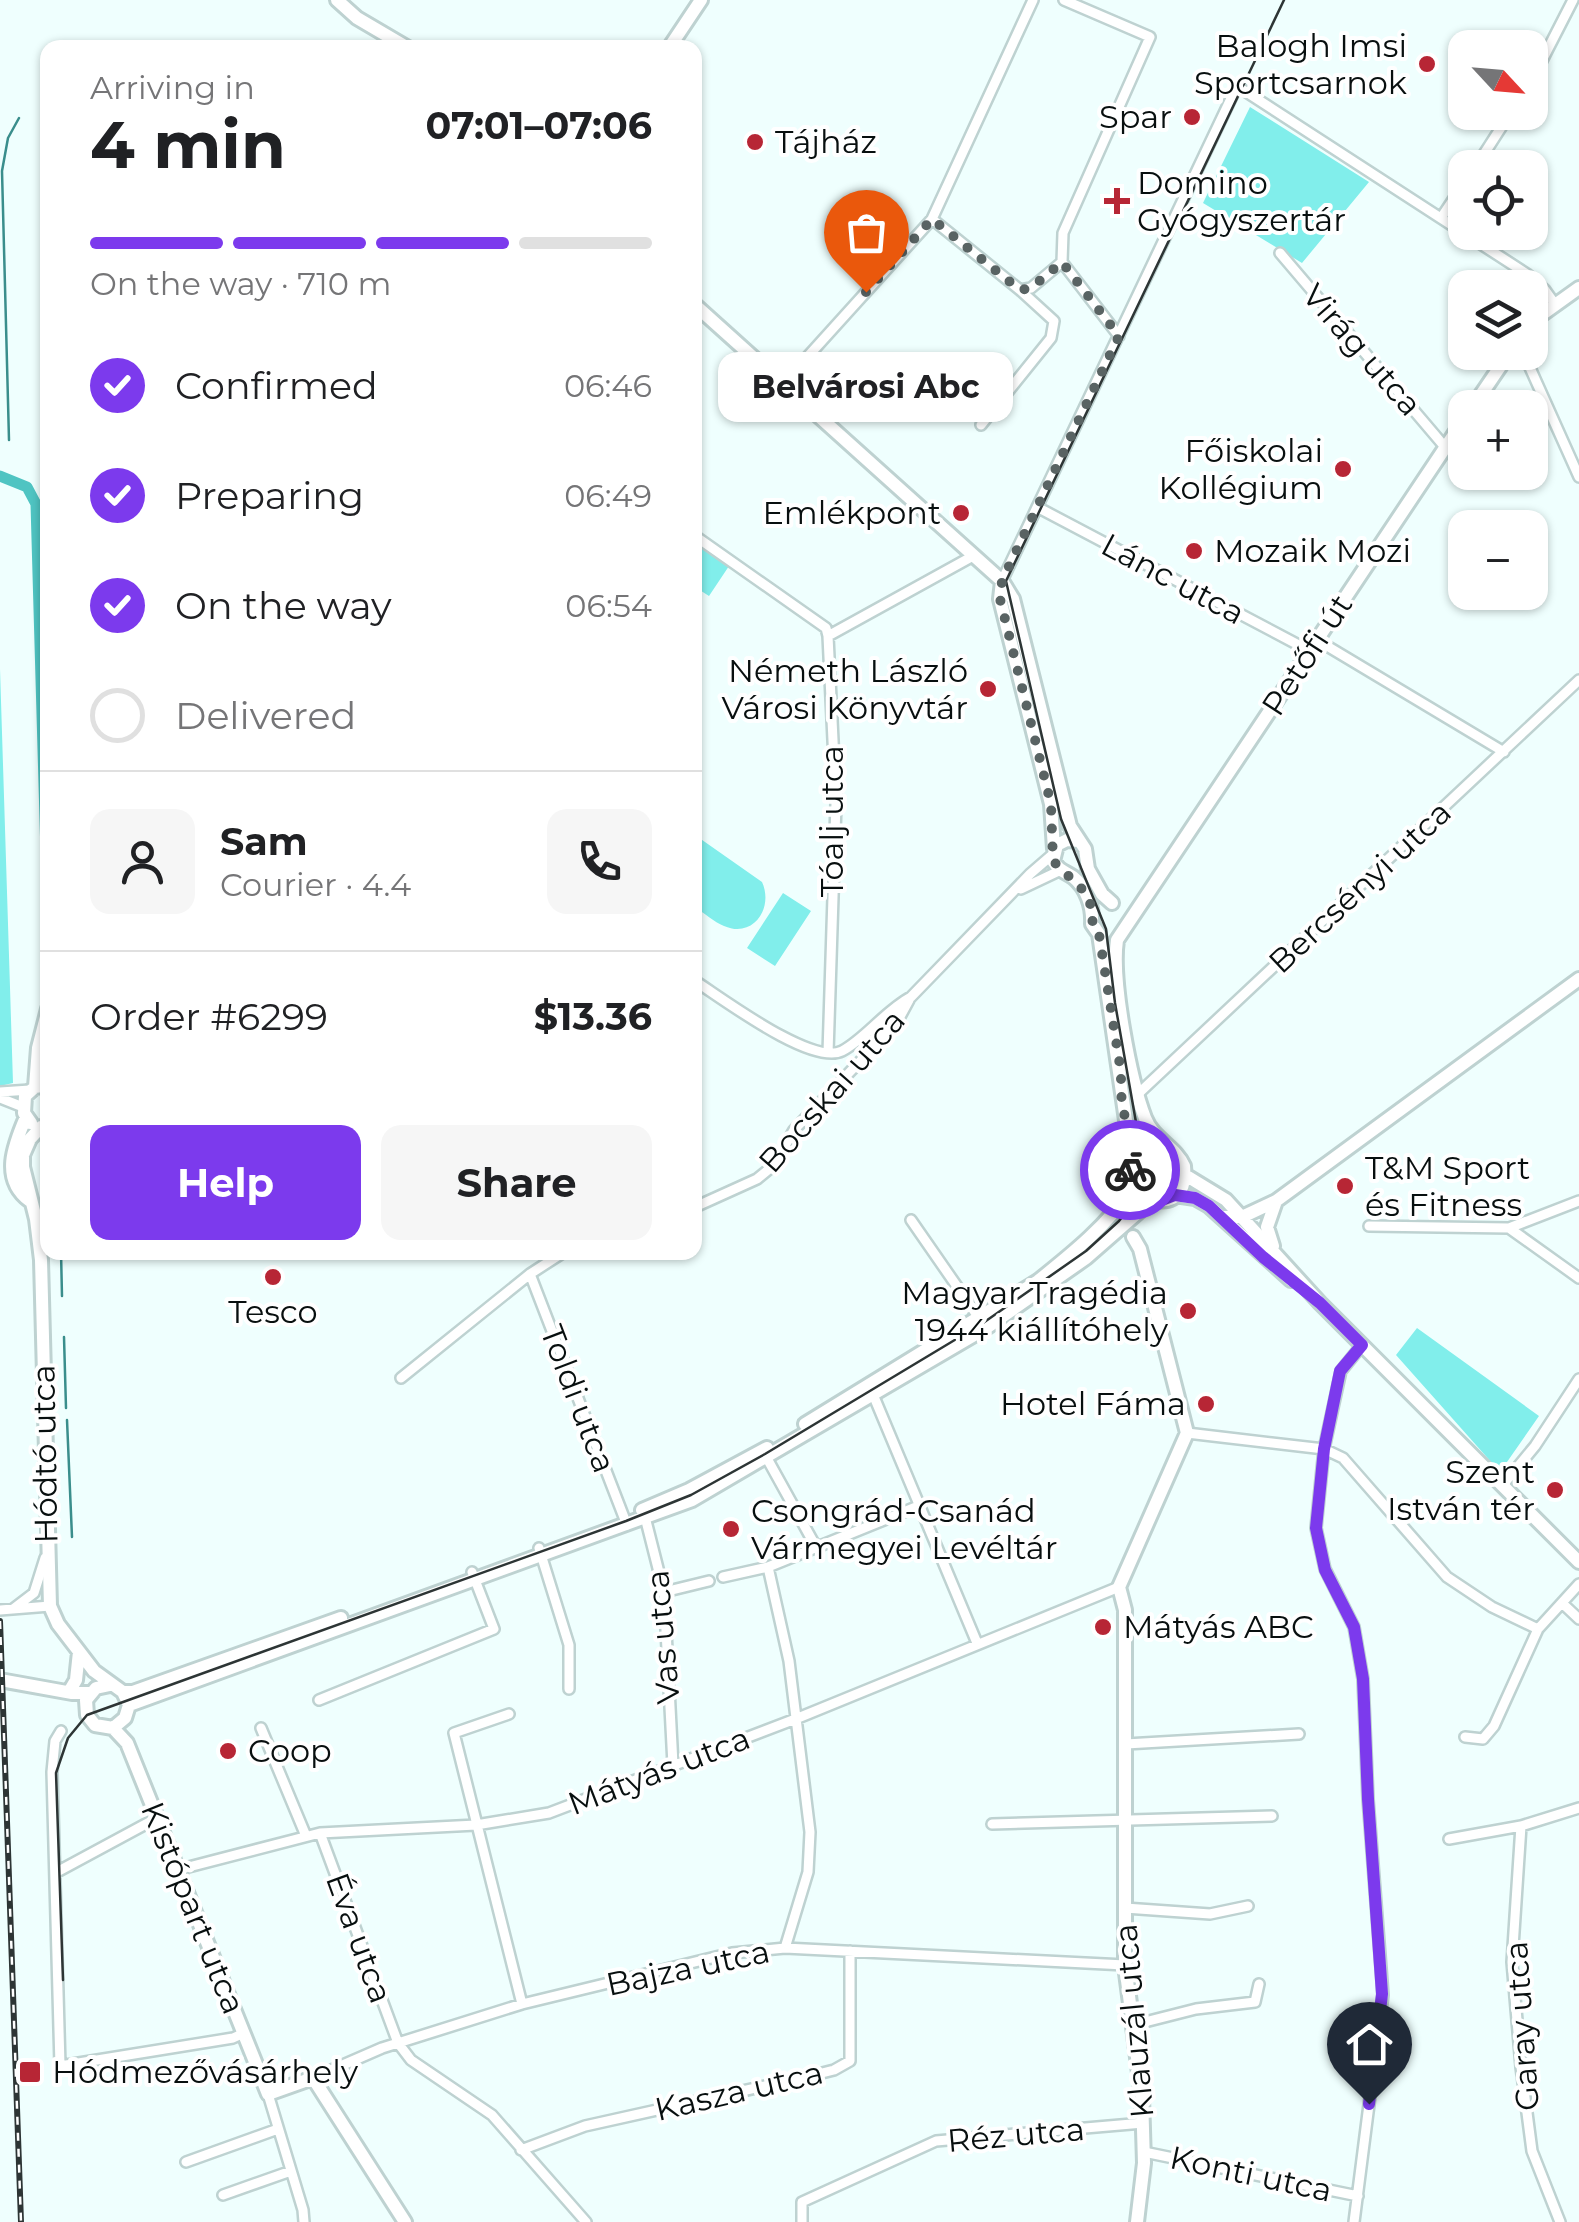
<!DOCTYPE html>
<meta charset="utf-8">
<style>
:root{--surface:#fff;--page:#f6f6f6;--text:#202124;--muted:#757577;--line:#e0e0e0;--accent:#7c3aed}
body{margin:0;font-family:Montserrat,sans-serif;background:var(--page);color:var(--text);height:100vh;display:flex;flex-direction:column;font-size:38px;white-space:nowrap}
*{box-sizing:border-box;margin:0}
p{font-size:32px;color:var(--muted)}
.icon{flex:none;width:55px;height:55px;fill:none;stroke:currentColor;stroke-width:2;stroke-linecap:round;stroke-linejoin:round}
.map{position:relative;flex:1;overflow:hidden}
.sheet{position:absolute;left:40px;top:40px;width:662px;height:1220px;display:flex;flex-direction:column;background:var(--surface);border-radius:20px;box-shadow:0 2px 8px #0004}
.sheet>*{flex:none}
.needle{width:65px;rotate:116deg}
.buttons{position:absolute;left:1448px;top:30px;display:grid;gap:20px}
.buttons a{display:grid;place-items:center;width:100px;height:100px;border-radius:20px;background:var(--surface);box-shadow:0 2px 8px #0004;font-size:50px}
.pin{position:absolute;display:grid;place-items:center;width:85px;height:85px;color:#fff;margin:-102px -42px;border-radius:50% 50% 50% 0;rotate:-45deg;box-shadow:0 0 10px #0007}
.pin .icon{rotate:45deg}
.courier{position:absolute;display:grid;place-items:center;width:100px;height:100px;margin:-50px;border:8px solid #7c3aed;border-radius:50%;background:#fff;color:#222;box-shadow:0 2px 12px #0007}
.bubble{position:absolute;height:70px;border-radius:20px;background:var(--surface);box-shadow:0 2px 8px #0004;font-size:32px;font-weight:700;line-height:70px;text-align:center}
.summary em{font-style:normal;font-weight:700}
.summary div{display:flex;flex-direction:column-reverse}
.summary{display:flex;align-items:center;justify-content:space-between;height:170px;padding:0 50px}
h1{font-size:65px;font-weight:700;line-height:75px}
.bar{display:grid;grid-template-columns:repeat(4,1fr);gap:15px 10px;align-content:center;height:120px;padding:0 50px}
.bar i{height:12px;border-radius:8px;background:var(--line)}
.bar .on{background:var(--accent)}
.bar p{grid-column:span 4}
.line{display:flex;align-items:center;gap:25px;padding:0 50px;border-top:2px solid var(--line)}
.line div{flex:1}
.round{display:grid;place-items:center;flex:none;width:105px;height:105px;border-radius:20px;background:var(--page)}
ol{padding:0 50px;list-style:none}
li{display:flex;align-items:center;gap:30px;height:110px}
li p{margin-inline-start:auto}
li .icon{padding:10px;border-radius:50%;background:var(--accent);color:#fff;stroke-width:4}
li:last-child{color:var(--muted)}
li i{width:55px;height:55px;border:5px solid var(--line);border-radius:50%}
.action{display:flex;gap:20px;margin-top:auto;padding:20px 50px}
.action a{flex:1;height:115px;border-radius:20px;background:var(--accent);color:#fff;font-size:40px;font-weight:700;line-height:115px;text-align:center}
.action a+a{background:var(--page);color:var(--text)}
.map>svg:first-child{display:block}
.green{fill:#81eeeb}
.lines{fill:none;stroke-linecap:round;stroke-linejoin:round}
.stream{stroke:#3a8e8c;stroke-width:2.5}
.canal{stroke:#4fc4c2;stroke-width:11}
.street-casing{stroke:#bed2d1;stroke-width:14}
.secondary-casing{stroke:#bed2d1;stroke-width:18}
.street{stroke:#fff;stroke-width:9}
.secondary{stroke:#fff;stroke-width:12}
.tram{stroke:#2d3535;stroke-width:2.5}
.rail-casing{stroke:#2d3535;stroke-width:6}
.rail{stroke:#fff;stroke-width:2.5;stroke-dasharray:8;stroke-linecap:butt}
.done{stroke:#596363;stroke-width:10;stroke-dasharray:0 18}
.route{stroke:#7c3aed;stroke-width:12}
.poi-dot{fill:#b72635;stroke:#fff;stroke-width:4}
.labels{text-anchor:middle;stroke-width:8;stroke-linejoin:round;paint-order:stroke}
.poi-label{font-size:32px;fill:#080f0f;stroke:#fff;text-anchor:end}
.street-label{font-size:32px;fill:#080f0f;stroke:#fff}
</style>
<div class="map">
<svg width="1579" height="2222" viewBox="0 0 1579 2222">
<rect width="100%" height="100%" fill="#effffe"/>
<path class="green" d="M1250 107 1369 182 1302 263 1203 203Z
M695 544 729 566 709 596 695 587Z
M0 669 13 1083 0 1086Z
M695 835 762 882C774 908 753 939 724 926 714 922 704 913 695 907Z
M783 893 811 911 775 966 747 948Z
M1417 1328 1539 1416 1500 1472 1396 1355Z"/>
<g class="lines">
<path class="stream" d="M9 440 2 171 8 138 19 118
M61 1252 62 1296
M64 1337 66 1408
M67 1420 72 1537"/>
<path class="canal" d="M0 476 27 487 36 504 48 924"/>
<defs>
<path id="street" d="M1530 84 1573 0
M1475 168 1511 112
M1441 218 1465 182
M932 219 1020 290 1031 288 1062 262 1119 336
M1280 253 1445 447
M1062 262 1063 233 1150 37 1064 0
M1523 352 1579 477
M782 385 932 219 1033 0
M981 425 1051 338 1054 321 1020 290
M1037 507 1310 651
M695 536 826 628 828 636 836 803 828 1053
M1002 581 1237 86 1527 274 1545 290 1555 304
M828 636 973 556
M1317 640 1504 752
M1021 889 1059 871
M695 981C723 999 812 1066 842 1051 865 1039 885 1011 911 997L1030 874 1052 855
M0 1092 30 1090
M1139 1093 1579 680
M0 1098 23 1107
M695 1207 757 1179 774 1165 794 1130 896 1024 909 1000
M911 1220 981 1321
M1369 1226 1509 1228 1579 1201
M1509 1228 1579 1278
M530 1274 627 1525
M401 1378 530 1274 564 1252
M872 1392 977 1643
M1187 1433 1324 1449 1343 1458 1447 1577 1492 1607 1538 1629
M764 1453 816 1547
M1502 1486 1535 1446 1579 1379
M644 1513 664 1592 673 1765
M539 1548 569 1645V1689
M768 1567 789 1661 810 1832 808 1872 785 1948
M723 1577 768 1567 921 1505
M664 1592 709 1581
M1562 1603 1579 1619
M13 1609 34 1593 45 1558
M0 1610 50 1606
M319 1700 494 1629 472 1572
M509 1714 454 1733 522 2004
M261 1728 306 1836
M61 1731 55 1741 52 1772 60 2066 233 2038 244 2033
M1465 1737 1483 1739 1494 1726 1538 1629 1579 1584
M1126 1744 1299 1734
M992 1824 1272 1816
M1521 1826 1512 1962 1521 2067 1532 2151 1560 2222
M320 1833 398 2043 411 2060 492 2115 586 2222
M1449 1839 1521 1826 1579 1808
M177 1870 320 1833 476 1825 549 1813 798 1718 1119 1587
M55 1873 157 1818
M1125 1908 1210 1914 1248 1906
M1133 2025 1196 2009 1255 2002 1259 1984
M313 2078 382 2048 522 2004 732 1953 785 1948 1125 1965
M268 2094 303 2210 304 2222
M521 2150 585 2126 810 2076 834 2070 850 2061V1951
M1144 2152 1358 2196
M186 2162 278 2129
M223 2195 291 2171
M802 2222V2202L936 2141 1143 2123
M1354 2222 1383 1995 1381 1968 1368 1799 1363 1679 1354 1627 1325 1569 1316 1528 1324 1449 1341 1371 1362 1345"/>
<path id="secondary" d="M337 0 357 18 408 48
M669 48 701 0
M695 305 1002 581 1013 599 1070 826 1085 849 1088 869 1102 894 1112 903
M1530 323 1579 288
M1472 408 1510 352
M1002 581 1000 599 1051 804 1054 849
M1078 841 1067 840 1057 845 1053 861C1059 871 1064 871 1073 877 1087 888 1093 907 1092 924L1099 934 1132 1162
M46 1036 48 1062
M35 1087 38 1048 48 1009
M26 1117C14 1145 0 1179 30 1201
M31 1123 24 1113 25 1096 35 1087 48 1085
M41 1127 30 1139 23 1155V1167L36 1219 41 1260 50 1606 58 1624 94 1671 123 1692 129 1705 125 1718 113 1728 95 1725 87 1715 86 1700 96 1688 110 1685
M1168 1147 1149 1146C1084 1178 1191 1239 1184 1166 1176 1147 1153 1139 1145 1118 1130 1079 1111 980 1117 940L1465 418
M1185 1175 1226 1200 1320 1303 1579 1562
M1175 1195 1195 1198 1209 1206 1291 1280
M1224 1217H1242L1276 1201 1579 979
M1133 1237 1140 1249 1187 1433 1119 1587 1125 1610V1965L1142 2096 1144 2163 1137 2222
M1273 1246 1267 1227 1276 1201
M805 1424 1038 1281C1073 1253 1108 1225 1133 1187
M642 1510 689 1490 767 1448
M0 1680 72 1693H90
M69 1692 76 1680 79 1652
M123 1692H133L341 1618
M129 1705 692 1500 986 1328 1086 1258 1142 1209 1156 1201
M113 1728 127 1743 268 2094 313 2078 405 2222"/>
</defs>
<use href="#street" class="street-casing"/>
<use href="#secondary" class="secondary-casing"/>
<use href="#street" class="street"/>
<use href="#secondary" class="secondary"/>
<path class="tram" d="M63 1980 56 1773 68 1738 87 1715 626 1521 691 1495 765 1454 983 1323 1086 1251 1119 1221 1139 1195 1143 1162 1115 1003 1106 929 1061 819 1006 581 1284 0"/>
<defs>
<path id="rail" d="M0 1621 21 2222"/>
</defs>
<use href="#rail" class="rail-casing"/>
<use href="#rail" class="rail"/>
</g>
<g class="lines">
<path class="done" d="M866 292 932 219 1020 290 1031 288 1062 262 1119 336 1002 581 1000 599 1051 804 1053 861 1084 891 1094 912 1092 924 1099 934 1121 1072V1094L1132 1162 1130 1170"/>
<path class="route" d="M1130 1170 1133 1187 1147 1199 1162 1200 1175 1195 1195 1198 1209 1206 1263 1257 1320 1303 1362 1345 1340 1371 1324 1449 1316 1528 1325 1570 1354 1627 1363 1679 1368 1799 1382 1994 1369 2104"/>
</g>
<g class="poi-dot">
<circle cx="1427" cy="64" r="10"/>
<circle cx="1192" cy="117" r="10"/>
<circle cx="755" cy="142" r="10"/>
<path d="M1112 186h10v10h10v10h-10v10h-10v-10h-10v-10h10z"/>
<circle cx="1343" cy="469" r="10"/>
<circle cx="961" cy="513" r="10"/>
<circle cx="1194" cy="551" r="10"/>
<circle cx="988" cy="689" r="10"/>
<circle cx="1345" cy="1186" r="10"/>
<circle cx="273" cy="1277" r="10"/>
<circle cx="1188" cy="1311" r="10"/>
<circle cx="1206" cy="1404" r="10"/>
<circle cx="1555" cy="1490" r="10"/>
<circle cx="731" cy="1529" r="10"/>
<circle cx="1103" cy="1627" r="10"/>
<circle cx="228" cy="1751" r="10"/>
<rect x="18" y="2060" width="24" height="24" rx="5"/>
</g>
<g class="labels">
<g class="poi-label">
<text x="1407" y="57">Balogh Imsi<tspan x="1407" dy="37">Sportcsarnok</tspan></text>
<text x="1172" y="128">Spar</text>
<text x="775" y="153" text-anchor="start">Tájház</text>
<text x="1137" y="194" text-anchor="start">Domino<tspan x="1137" dy="37">Gyógyszertár</tspan></text>
<text x="1323" y="462">Főiskolai<tspan x="1323" dy="37">Kollégium</tspan></text>
<text x="941" y="524">Emlékpont</text>
<text x="1214" y="562" text-anchor="start">Mozaik Mozi</text>
<text x="968" y="682">Németh László<tspan x="968" dy="37">Városi Könyvtár</tspan></text>
<text x="1365" y="1179" text-anchor="start">T&amp;M Sport<tspan x="1365" dy="37">és Fitness</tspan></text>
<text x="1168" y="1304">Magyar Tragédia<tspan x="1168" dy="37">1944 kiállítóhely</tspan></text>
<text x="273" y="1323" text-anchor="middle">Tesco</text>
<text x="1186" y="1415">Hotel Fáma</text>
<text x="1535" y="1483">Szent<tspan x="1535" dy="37">István tér</tspan></text>
<text x="751" y="1522" text-anchor="start">Csongrád-Csanád<tspan x="751" dy="37">Vármegyei Levéltár</tspan></text>
<text x="1123" y="1638" text-anchor="start">Mátyás ABC</text>
<text x="248" y="1762" text-anchor="start">Coop</text>
<text x="52" y="2083" text-anchor="start">Hódmezővásárhely</text>
</g>
<g class="street-label">
<text transform="translate(1362 350) rotate(49)" y="11">Virág utca</text>
<text transform="translate(1173 579) rotate(28)" y="11">Lánc utca</text>
<text transform="translate(1307 655) rotate(-57)" y="11">Petőfi út</text>
<text transform="translate(832 821) rotate(-90)" y="11">Tóalj utca</text>
<text transform="translate(1360 887) rotate(-43)" y="11">Bercsényi utca</text>
<text transform="translate(832 1091) rotate(-49)" y="11">Bocskai utca</text>
<text transform="translate(578 1399) rotate(69)" y="11">Toldi utca</text>
<text transform="translate(45 1454) rotate(-91)" y="11">Hódtó utca</text>
<text transform="translate(663 1637) rotate(-95)" y="11">Vas utca</text>
<text transform="translate(659 1771) rotate(-21)" y="11">Mátyás utca</text>
<text transform="translate(193 1908) rotate(68)" y="11">Kistópart utca</text>
<text transform="translate(359 1938) rotate(70)" y="11">Éva utca</text>
<text transform="translate(688 1968) rotate(-12)" y="11">Bajza utca</text>
<text transform="translate(1134 2021) rotate(-95)" y="11">Klauzál utca</text>
<text transform="translate(1522 2026) rotate(-94)" y="11">Garay utca</text>
<text transform="translate(739 2091) rotate(-13)" y="11">Kasza utca</text>
<text transform="translate(1016 2135) rotate(-5)" y="11">Réz utca</text>
<text transform="translate(1251 2174) rotate(12)" y="11">Konti utca</text>
</g>
</g>
</svg>
<div class="buttons">
<a><svg class="needle" viewBox="-14 -14 28 28"><path d="M0-13l5 13h-10z" fill="#e53935"/><path d="M0 13l5-13h-10z" fill="#757577"/></svg></a>
<a><svg class="icon" aria-label="locate" viewBox="0 0 24 24"><circle cx="12" cy="12" r="6"/><path d="M12 2v4M12 18v4M2 12h4M18 12h4"/></svg></a>
<a><svg class="icon" aria-label="layers" viewBox="0 0 24 24"><path d="M12 4l9 5-9 5-9-5zM3 14l9 5 9-5"/></svg></a>
<a>+</a>
<a>−</a>
</div>
<div class="pin" style="left:866px;top:292px;background:#ea580c"><svg class="icon" aria-label="bag" viewBox="0 0 24 24"><path d="M5 8h14l-1 12H6zM9 8a3 3 0 0 1 6 0"/></svg></div>
<div class="pin" style="left:1369px;top:2104px;background:#1f2937"><svg class="icon" aria-label="home" viewBox="0 0 24 24"><path d="M3 11l9-7 9 7M6 9v11h12V9"/></svg></div>
<div class="courier" style="left:1130px;top:1170px"><svg class="icon" aria-label="bike" viewBox="0 0 24 24"><circle cx="6" cy="16" r="4"/><circle cx="18" cy="16" r="4"/><path d="M6 16l4-8h5l3 8M10 8l3 8H6M13 5h3"/></svg></div>
<div class="bubble" style="left:718px;top:352px;width:295px">Belvárosi Abc</div>
<section class="sheet">
<div class="summary"><div><h1>4 min</h1><p>Arriving in</p></div><em>07:01–07:06</em></div>
<div class="bar"><i class="on"></i><i class="on"></i><i class="on"></i><i></i><p>On the way · 710 m</p></div>
<ol>
<li><svg class="icon" aria-label="check" viewBox="0 0 24 24"><path d="M5 12l5 5 9-10"/></svg>Confirmed<p>06:46</p></li>
<li><svg class="icon" aria-label="check" viewBox="0 0 24 24"><path d="M5 12l5 5 9-10"/></svg>Preparing<p>06:49</p></li>
<li><svg class="icon" aria-label="check" viewBox="0 0 24 24"><path d="M5 12l5 5 9-10"/></svg>On the way<p>06:54</p></li>
<li><i></i>Delivered</li>
</ol>
<div class="line" style="height:180px"><a class="round"><svg class="icon" aria-label="person" viewBox="0 0 24 24"><circle cx="12" cy="8" r="4"/><path d="M4 21q1-7 8-7t8 7"/></svg></a><div><b>Sam</b><p>Courier · 4.4</p></div><a class="round"><svg class="icon" aria-label="phone" viewBox="0 0 24 24"><path d="M5 4h4l2 5-3 2q2 4 5 5l2-3 5 2v4C11 20 4 13 5 4z"/></svg></a></div>
<div class="line" style="height:130px"><div>Order #6299</div><b>$13.36</b></div>
<div class="action"><a>Help</a><a>Share</a></div>
</section>
</div>
